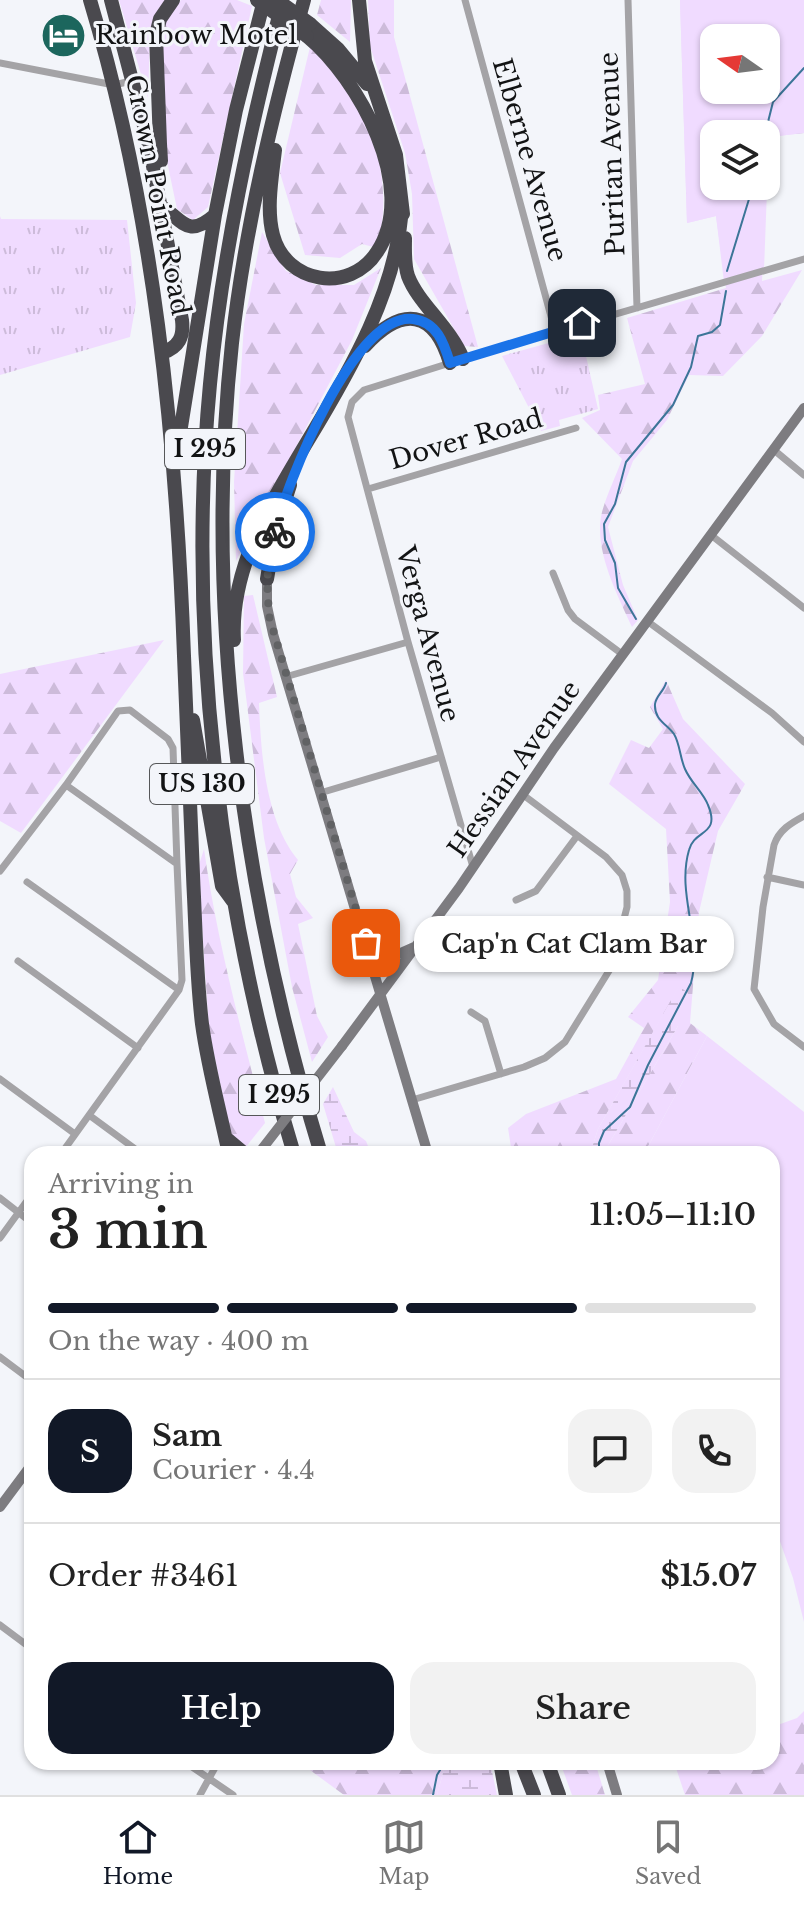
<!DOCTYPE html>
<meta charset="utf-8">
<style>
:root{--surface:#fff;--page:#f2f2f2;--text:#222;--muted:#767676;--line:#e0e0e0;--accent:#111827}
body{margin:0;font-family:"Libre Baskerville",serif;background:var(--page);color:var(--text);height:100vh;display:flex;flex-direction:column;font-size:30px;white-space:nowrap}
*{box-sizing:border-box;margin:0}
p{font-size:26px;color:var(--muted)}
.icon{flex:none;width:44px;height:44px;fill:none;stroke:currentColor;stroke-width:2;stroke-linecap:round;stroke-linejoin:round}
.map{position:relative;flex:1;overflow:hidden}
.panel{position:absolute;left:24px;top:1146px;width:756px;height:624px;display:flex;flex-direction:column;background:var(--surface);border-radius:24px;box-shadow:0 2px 6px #0004}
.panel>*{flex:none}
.needle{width:52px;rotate:284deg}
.fabs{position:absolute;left:700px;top:24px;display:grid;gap:16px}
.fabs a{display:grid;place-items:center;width:80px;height:80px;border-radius:16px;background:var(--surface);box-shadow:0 2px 6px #0004;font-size:40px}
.pin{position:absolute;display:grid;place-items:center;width:68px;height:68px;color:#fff;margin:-34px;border-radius:16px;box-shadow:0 4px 12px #0006}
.courier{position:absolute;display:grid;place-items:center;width:80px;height:80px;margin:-40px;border:6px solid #1a73e8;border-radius:50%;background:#fff;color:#222;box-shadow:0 2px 10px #0007}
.bubble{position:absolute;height:56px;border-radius:24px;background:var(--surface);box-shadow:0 2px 6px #0004;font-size:26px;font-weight:600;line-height:56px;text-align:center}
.summary em{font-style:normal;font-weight:600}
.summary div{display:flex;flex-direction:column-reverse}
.summary{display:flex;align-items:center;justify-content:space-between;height:136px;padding:0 24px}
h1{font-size:52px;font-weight:600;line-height:60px}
.bar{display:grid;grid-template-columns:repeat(4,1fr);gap:12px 8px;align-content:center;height:96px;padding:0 24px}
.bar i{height:10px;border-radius:6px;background:var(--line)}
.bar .current{background:var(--accent)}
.bar p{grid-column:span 4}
.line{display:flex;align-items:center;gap:20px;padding:0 24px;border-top:2px solid var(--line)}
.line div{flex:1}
.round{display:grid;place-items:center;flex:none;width:84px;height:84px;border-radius:24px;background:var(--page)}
.cta{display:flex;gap:16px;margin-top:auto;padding:16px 24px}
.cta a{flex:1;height:92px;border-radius:24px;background:var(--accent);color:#fff;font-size:32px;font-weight:600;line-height:92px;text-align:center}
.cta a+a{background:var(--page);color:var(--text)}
.dock{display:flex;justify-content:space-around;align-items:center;height:112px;border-top:2px solid var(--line);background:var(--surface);font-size:22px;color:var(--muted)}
.dock a{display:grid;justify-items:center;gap:4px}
.dock .current{color:var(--accent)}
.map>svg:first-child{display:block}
.grass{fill:url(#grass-tufts)}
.forest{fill:url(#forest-firs);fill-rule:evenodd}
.wetland{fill:url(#wetland-marsh)}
.park{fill:#f0dbff;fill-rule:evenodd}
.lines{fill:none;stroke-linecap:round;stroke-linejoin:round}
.stream{stroke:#3c7598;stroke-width:2}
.street{stroke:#a4a3a6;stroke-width:7}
.secondary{stroke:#7d7c80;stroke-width:10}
.highway{stroke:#4a494e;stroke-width:14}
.secondary-bridge{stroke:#7d7c80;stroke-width:10}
.highway-bridge{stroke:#4a494e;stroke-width:14}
.done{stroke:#616264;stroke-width:8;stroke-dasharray:0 14.4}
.route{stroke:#1a73e8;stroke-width:10}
.labels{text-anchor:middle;stroke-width:6;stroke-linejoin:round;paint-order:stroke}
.shield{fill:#f3f5fa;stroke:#565759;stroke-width:2}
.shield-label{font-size:24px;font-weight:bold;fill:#121314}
.poi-label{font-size:26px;fill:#121314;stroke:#f3f5fa;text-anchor:start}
.street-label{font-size:26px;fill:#121314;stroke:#f3f5fa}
</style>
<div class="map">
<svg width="804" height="1795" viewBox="0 0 804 1795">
<defs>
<pattern id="grass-tufts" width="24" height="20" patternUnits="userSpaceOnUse" patternTransform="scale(2)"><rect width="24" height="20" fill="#f0dbff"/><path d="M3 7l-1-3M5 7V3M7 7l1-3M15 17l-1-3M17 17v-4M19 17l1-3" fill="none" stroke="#cdbbda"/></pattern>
<pattern id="forest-firs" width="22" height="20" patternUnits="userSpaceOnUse" patternTransform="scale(2)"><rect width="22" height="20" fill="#f0dbff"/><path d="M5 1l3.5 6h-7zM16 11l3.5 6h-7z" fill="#cdbbda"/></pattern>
<pattern id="wetland-marsh" width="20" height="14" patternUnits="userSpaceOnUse" patternTransform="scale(2)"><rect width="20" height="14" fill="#f0dbff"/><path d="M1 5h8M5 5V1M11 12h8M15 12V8" fill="none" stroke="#cdbbda"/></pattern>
</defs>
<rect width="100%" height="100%" fill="#f3f5fa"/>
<path class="grass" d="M0 216 1 219 127 220 136 303 130 337 0 375Z
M581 334 598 409 559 420 560 426 541 431 502 356Z"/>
<path class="forest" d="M119 0H165L150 34 148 98Z
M181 0H237L252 6 208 207 193 220 177 209 164 147 163 55 164 21Z
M321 0H351L350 42 317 15Z
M368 0H394V37L478 347 464 346 414 259 412 194 405 153 370 46Z
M680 0H804V133L769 137 762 281 802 270 762 336 723 376 689 375 667 420 633 461 608 527 623 585 638 620 632 627C617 594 593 549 602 512 607 494 616 476 622 459L582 418 600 410 598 395 645 384 627 318 726 288 716 216 687 223ZM714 38H766V90H714ZM714 134H766V186H714Z
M310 47C320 58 331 68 340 79 378 124 393 192 377 248L362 244 340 258 305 255 280 173Z
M262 232 286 271 316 285H354L381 268 352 340 236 561 234 482 244 324Z
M253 595 277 697 259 703C261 753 265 820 298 860L290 874 296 897 313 918 298 924 317 1016 328 1037 312 1062 292 987 264 838 243 673 244 596Z
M164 640 21 833 0 821V674Z
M666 680 683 719 745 784 718 831 699 912 690 1023 707 1036 644 1154H609L607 1147 678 1026 679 987 598 1129 590 1154H512L508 1128 526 1114 616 1079 644 1028 628 1017 658 980 670 902 666 829 609 784 631 740 649 748 663 729 650 707Z
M204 849C217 942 242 1033 265 1123L245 1148 234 1143 230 1131 209 1030 198 868Z
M804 1711V1795H685L674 1762H772V1727L797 1718Z
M299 1762H446L437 1795H344Z
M560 1762H595L605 1795H572Z"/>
<path class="wetland" d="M679 986 688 993 678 1026 607 1147 609 1154H590L598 1129Z
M333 1087 354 1132 366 1141 371 1154H338L323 1104Z
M446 1762H490L497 1795H437Z"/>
<path class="park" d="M680 0H804V133L769 137 764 270 724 282 716 216 687 223ZM714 38H766V90H714ZM714 134H766V186H714Z
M707 1036 804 1112V1622L793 1578 772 1519V1154H644Z"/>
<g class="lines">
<path class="stream" d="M765 134 773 102 804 68
M727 271 753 186
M636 619 618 588 615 563 605 540 604 524 615 504 626 462 673 405 691 367 698 336 712 332 720 325 726 291
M599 1154V1143L604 1131 630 1107 648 1065 691 983C703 938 676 895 689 850 694 829 721 836 708 805 703 792 691 783 685 769 680 758 680 744 674 734 667 724 654 720 655 704 656 696 664 691 666 683
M433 1795 437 1775 445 1762"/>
<path class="street" d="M465 0 555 331
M628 0 637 308
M0 63 114 85 131 81
M462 359 804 259
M450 363 364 390 352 402 348 417 408 642 473 867
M774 450 804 475
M368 489 576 428
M711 535 804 608
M553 573 568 610 575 619 622 654
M647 621 772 713 804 742
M285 677 408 642
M320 793 441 757
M804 816C791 823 779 830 774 845L763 907 754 989 774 1024 804 1047
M0 871 66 785 118 711 130 710 168 739 173 748 177 864
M767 877 804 885
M27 882 179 990
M516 900 536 891 577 836
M18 961 138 1048
M471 1012 485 1021 501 1074
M0 1079 75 1134
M412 1100 524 1067 545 1058 565 1042 612 966 627 907V891L622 875 606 857 522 794
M89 1115 142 1154
M61 1154 179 990 182 980 177 864 66 785
M0 1198 32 1223
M0 1238 32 1194
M0 1357 32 1381
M0 1625 32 1649
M185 1762 233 1795
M200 1795 218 1762"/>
<path class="secondary" d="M267 579V606L273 634 428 1154
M367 944 381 957 387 959 414 947
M342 1046 459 888 554 748 804 408
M0 1507 32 1464
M607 1762 617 1795"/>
<path class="highway" d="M90 0C154 213 176 435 184 656 187 737 190 817 194 897 196 940 197 982 202 1024 208 1068 220 1111 229 1154
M111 0 149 145 182 320C184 337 179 347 162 353
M304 0C273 112 245 227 232 343 203 610 243 898 321 1154
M359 0 365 61 396 155 403 214
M282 4C250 129 222 256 210 384 186 635 221 913 294 1154
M310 24 338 49 367 84
M275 150C272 177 266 209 273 235 286 284 350 294 377 252 420 188 358 78 307 36
M157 165 161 161 160 144 156 35 160 19 173 0
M162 207C183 220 187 239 215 215
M405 238C405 251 404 264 408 276 418 303 450 327 463 359
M365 346C402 306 434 309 450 363
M177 452 215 215 236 110 264 0
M267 579 275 531 290 485
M234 640C230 567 272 501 307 442 350 371 398 289 402 205
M193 720 222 886 233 901
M226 1138 245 1154
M500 1762 506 1795
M521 1762 534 1795
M547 1762 559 1795"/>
<path class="secondary-bridge" d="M262 1149 342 1046"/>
<path class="highway-bridge" d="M257 0 307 36
M277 0 310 24"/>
</g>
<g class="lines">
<path class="done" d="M275 532 267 579 269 616 366 943"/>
<path class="route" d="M275 532C286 485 354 312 413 319 437 322 444 343 450 363L582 323"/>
</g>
<defs>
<symbol id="hotel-disc" viewBox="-11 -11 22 22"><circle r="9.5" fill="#1c665d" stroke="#f3f5fa"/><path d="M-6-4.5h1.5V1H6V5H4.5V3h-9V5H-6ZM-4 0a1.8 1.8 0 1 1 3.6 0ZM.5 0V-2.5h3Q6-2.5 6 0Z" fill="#fff"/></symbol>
</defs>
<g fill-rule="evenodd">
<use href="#hotel-disc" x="38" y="10" width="51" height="51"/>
</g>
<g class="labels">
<g class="shield">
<rect x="165" y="429" width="80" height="40" rx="6"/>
<rect x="150" y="764" width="104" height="40" rx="6"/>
<rect x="239" y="1075" width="80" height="40" rx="6"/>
</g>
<g class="shield-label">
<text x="205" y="457">I 295</text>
<text x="202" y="792">US 130</text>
<text x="279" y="1103">I 295</text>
</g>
<g class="poi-label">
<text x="95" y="44">Rainbow Motel</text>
</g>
<g class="street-label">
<text transform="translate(612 154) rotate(-92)" y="9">Puritan Avenue</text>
<text transform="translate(530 160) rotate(74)" y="9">Elberne Avenue</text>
<text transform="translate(158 195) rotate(79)" y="9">Crown Point Road</text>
<text transform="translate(466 439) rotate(-16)" y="9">Dover Road</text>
<text transform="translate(428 634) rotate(75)" y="9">Verga Avenue</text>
<text transform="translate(514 769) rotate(-55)" y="9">Hessian Avenue</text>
</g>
</g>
</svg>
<div class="fabs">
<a><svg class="needle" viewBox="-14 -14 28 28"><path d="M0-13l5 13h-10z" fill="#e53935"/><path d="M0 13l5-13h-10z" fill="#767676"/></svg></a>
<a><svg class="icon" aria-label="layers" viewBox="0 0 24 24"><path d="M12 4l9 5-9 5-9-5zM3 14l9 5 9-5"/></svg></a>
</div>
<div class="pin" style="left:366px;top:943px;background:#ea580c"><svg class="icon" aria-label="bag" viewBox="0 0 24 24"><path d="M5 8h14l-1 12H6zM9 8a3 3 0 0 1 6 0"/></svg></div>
<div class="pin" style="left:582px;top:323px;background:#1f2937"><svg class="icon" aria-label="home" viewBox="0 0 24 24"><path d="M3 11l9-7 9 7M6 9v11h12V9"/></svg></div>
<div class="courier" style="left:275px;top:532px"><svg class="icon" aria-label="bike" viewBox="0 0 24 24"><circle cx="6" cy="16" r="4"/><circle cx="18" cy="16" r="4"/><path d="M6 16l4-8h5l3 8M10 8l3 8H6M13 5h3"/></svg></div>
<div class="bubble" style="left:414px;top:916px;width:320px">Cap'n Cat Clam Bar</div>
<section class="panel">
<div class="summary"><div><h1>3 min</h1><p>Arriving in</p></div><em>11:05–11:10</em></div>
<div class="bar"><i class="current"></i><i class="current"></i><i class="current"></i><i></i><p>On the way · 400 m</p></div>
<div class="line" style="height:144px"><b class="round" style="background:var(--accent);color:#fff">S</b><div><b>Sam</b><p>Courier · 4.4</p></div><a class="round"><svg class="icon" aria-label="chat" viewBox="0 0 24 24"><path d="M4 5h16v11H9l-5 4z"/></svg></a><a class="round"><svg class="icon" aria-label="phone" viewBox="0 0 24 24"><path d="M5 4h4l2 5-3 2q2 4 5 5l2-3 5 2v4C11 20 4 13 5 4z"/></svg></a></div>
<div class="line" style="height:104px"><div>Order #3461</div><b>$15.07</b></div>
<div class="cta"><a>Help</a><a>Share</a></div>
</section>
</div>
<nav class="dock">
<a class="current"><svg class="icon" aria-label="home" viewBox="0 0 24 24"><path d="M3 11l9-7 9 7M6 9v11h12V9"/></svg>Home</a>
<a><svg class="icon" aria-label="map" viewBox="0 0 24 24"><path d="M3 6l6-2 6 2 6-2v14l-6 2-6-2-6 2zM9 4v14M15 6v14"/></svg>Map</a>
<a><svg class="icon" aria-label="saved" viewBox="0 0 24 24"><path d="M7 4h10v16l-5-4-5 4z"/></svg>Saved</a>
</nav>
